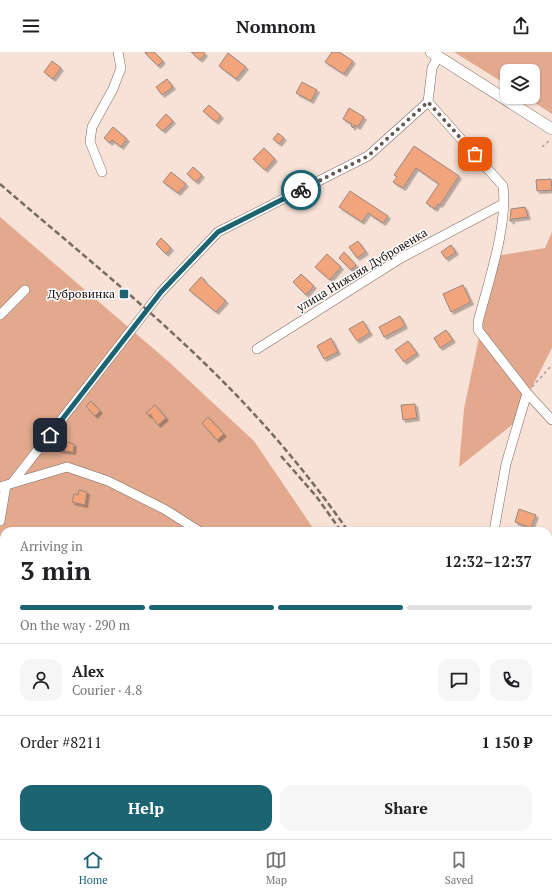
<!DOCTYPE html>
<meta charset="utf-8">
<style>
:root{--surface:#fff;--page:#f6f6f6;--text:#202124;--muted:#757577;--line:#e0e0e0;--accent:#1d6473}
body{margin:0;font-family:"PT Serif",serif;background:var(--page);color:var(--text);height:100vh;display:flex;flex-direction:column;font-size:15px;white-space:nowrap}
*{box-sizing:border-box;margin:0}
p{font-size:13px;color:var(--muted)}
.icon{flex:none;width:22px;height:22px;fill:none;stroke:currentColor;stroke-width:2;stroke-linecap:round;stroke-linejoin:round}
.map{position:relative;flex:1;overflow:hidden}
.panel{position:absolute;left:0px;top:475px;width:552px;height:312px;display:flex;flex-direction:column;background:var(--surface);border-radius:12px 12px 0 0;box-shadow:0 1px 3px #0004}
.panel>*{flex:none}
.controls{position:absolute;left:500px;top:12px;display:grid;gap:8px}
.controls a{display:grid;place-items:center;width:40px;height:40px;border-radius:8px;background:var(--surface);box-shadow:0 1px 3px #0004;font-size:20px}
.pin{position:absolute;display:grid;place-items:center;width:34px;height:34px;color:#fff;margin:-17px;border-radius:8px;box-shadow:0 2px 6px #0006}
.courier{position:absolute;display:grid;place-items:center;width:40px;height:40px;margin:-20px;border:3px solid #1d6473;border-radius:50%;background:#fff;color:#222;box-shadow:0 1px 5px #0007}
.overview em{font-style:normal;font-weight:700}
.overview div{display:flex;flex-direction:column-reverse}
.overview{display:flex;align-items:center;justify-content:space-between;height:68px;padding:0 20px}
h1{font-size:26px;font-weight:700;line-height:30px}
.bar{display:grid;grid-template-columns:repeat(4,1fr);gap:6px 4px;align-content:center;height:48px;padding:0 20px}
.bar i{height:5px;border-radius:3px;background:var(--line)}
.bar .selected{background:var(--accent)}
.bar p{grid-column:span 4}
.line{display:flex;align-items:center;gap:10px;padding:0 20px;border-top:1px solid var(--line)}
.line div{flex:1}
.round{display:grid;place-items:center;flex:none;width:42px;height:42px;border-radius:12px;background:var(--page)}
.action{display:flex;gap:8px;margin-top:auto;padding:8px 20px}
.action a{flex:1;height:46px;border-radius:12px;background:var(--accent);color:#fff;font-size:16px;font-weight:700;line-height:46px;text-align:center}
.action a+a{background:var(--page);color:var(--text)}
header{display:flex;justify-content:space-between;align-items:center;height:52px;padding:0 20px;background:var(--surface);font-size:18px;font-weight:700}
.menu{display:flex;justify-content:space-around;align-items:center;height:56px;border-top:1px solid var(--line);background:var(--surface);font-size:11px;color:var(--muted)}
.menu a{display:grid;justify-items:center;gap:2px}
.menu .selected{color:var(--accent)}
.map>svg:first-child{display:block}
.green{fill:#e2a98e}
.building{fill:#f2a47d;stroke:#9a867c;filter:url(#shadow)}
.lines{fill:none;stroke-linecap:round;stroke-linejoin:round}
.minor-casing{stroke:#7c6960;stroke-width:10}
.major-casing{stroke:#7c6960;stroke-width:12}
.path{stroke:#af9e95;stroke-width:1.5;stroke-dasharray:3 3;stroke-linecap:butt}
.minor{stroke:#fff;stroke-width:9}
.major{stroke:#fff;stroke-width:11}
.rail{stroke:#786b64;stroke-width:2.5;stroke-dasharray:6 3;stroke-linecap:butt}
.done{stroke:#645852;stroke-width:4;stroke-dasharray:0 7.2}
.route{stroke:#1d6473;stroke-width:5}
.poi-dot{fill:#1d6473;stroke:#fff;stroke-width:1.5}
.labels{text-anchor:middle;stroke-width:3;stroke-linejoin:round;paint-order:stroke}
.street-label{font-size:12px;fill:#150e0a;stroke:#fff}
.poi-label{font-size:12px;fill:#150e0a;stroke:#fff;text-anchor:end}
</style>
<header><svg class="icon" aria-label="menu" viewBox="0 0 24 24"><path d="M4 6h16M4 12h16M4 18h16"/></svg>Nomnom<svg class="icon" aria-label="share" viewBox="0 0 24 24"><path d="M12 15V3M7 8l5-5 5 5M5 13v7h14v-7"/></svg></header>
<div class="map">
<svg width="552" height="787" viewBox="0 0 552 787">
<defs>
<filter id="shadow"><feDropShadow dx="2.5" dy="2.5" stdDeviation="0" flood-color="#0004"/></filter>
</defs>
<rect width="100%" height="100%" fill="#f8e2d7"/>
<path class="green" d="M454 0H552V62L526 45H533V19H507V33Z
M0 165 169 310 254 389 315 479H4V783H509L511 787H0Z
M552 180V296L513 372 459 415 464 357 496 204 545 196Z"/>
<path class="building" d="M146 0H154L163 9 158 14 145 1Z
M191 0H204L205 2 200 8Z
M332 0H339L353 9 344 22 325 10Z
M228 1 246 15 236 27 219 14Z
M52 9 61 16 53 27 44 20Z
M167 27 173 35 162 43 156 35Z
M302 30 317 38 311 49 296 41Z
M209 53 221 64 216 70 203 59Z
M349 56 364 65 358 75 354 73 353 76 351 74 352 72 343 67Z
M166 62 173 69 163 79 156 73Z
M113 75 127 87 121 95 112 88 110 91 104 86Z
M278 81 284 86 279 92 273 87Z
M414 94 459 124 440 153 438 152 435 157 426 151 439 132 416 116 403 136 393 130 397 125 394 123Z
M264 96 275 107 265 118 253 107Z
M193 115 202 123 196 130 187 122Z
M171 120 186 132 178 141 163 130Z
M551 127 552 138 537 139 536 128Z
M350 139 388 164 383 171 368 161 362 170 339 155Z
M525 155 528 165 512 167V169H510L511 157Z
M161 186 171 196 166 202 156 192Z
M358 189 366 200 357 206 349 195Z
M451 193 456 200 446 207 441 200Z
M344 200 356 213 351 218 339 206Z
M327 202 341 215 330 228 315 215Z
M301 222 314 234 306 243 293 230Z
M201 225 205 228 204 229 226 249 216 260 189 238Z
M463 233 471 250 451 260 443 242Z
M400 264 405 274 384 285 379 275Z
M363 269 370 281 357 289 349 277Z
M446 278 453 288 440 296 434 286Z
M331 286 338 300 324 307 317 294Z
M408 289 417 301 404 310 395 298Z
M91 349 100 359 95 364 86 354Z
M415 352 417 366 403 368 401 353Z
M155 353 166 366 158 373 150 362 149 364 146 361Z
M208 365 224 382 217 388 202 371Z
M60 388 74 392 73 400 59 398Z
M79 438 87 440 85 453 72 450 74 442 78 443Z
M519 457 536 463 531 476 515 470Z
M551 556 552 564 548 565V557Z
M0 567 4 568V582L0 581Z"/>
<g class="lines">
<defs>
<path id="minor" d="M438 5 432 16 428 50 503 134C508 174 488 231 478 270V278L527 341 552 368
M102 120 90 90 92 75 113 37 121 16 118 0
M0 263 25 238
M257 297 401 206 503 152
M12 431 161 240 218 180 368 104 428 50
M0 435 67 415 108 429 164 457 199 479
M0 469 6 433
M494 479 506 412 527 341
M489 783 491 787
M307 787 313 783"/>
<path id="major" d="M431 0 552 77"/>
</defs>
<use href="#minor" class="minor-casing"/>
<use href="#major" class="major-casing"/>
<path class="path" d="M542 95 550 88
M532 335 552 313"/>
<use href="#minor" class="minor"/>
<use href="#major" class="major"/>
<path class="rail" d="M0 132C81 202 167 270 241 348 280 389 316 433 348 479
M281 404 316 444 341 479
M530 783 532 787"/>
</g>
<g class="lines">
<path class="done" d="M301 138 368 104 428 50 475 102"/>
<path class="route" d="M50 383 161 240 218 180 301 138"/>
</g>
<rect class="poi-dot" x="119" y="237" width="10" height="10" rx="2"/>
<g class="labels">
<g class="street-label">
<text transform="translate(362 218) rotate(-31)" y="4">улица Нижняя Дубровенка</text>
</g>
<g class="poi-label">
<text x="115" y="246">Дубровинка</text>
</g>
</g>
</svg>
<div class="controls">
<a><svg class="icon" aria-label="layers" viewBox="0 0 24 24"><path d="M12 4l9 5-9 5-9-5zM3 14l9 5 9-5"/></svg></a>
</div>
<div class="pin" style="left:475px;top:102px;background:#ea580c"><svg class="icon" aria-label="bag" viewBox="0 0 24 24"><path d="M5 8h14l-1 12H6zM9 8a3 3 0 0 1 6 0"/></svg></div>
<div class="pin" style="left:50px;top:383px;background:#1f2937"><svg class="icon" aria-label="home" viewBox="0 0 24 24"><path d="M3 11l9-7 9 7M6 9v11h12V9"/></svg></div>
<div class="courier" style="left:301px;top:138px"><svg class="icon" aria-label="bike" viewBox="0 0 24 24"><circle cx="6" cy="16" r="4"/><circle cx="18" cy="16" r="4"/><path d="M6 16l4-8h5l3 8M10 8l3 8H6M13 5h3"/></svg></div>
<section class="panel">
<div class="overview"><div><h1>3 min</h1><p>Arriving in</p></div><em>12:32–12:37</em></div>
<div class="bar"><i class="selected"></i><i class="selected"></i><i class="selected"></i><i></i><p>On the way · 290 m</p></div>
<div class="line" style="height:72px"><a class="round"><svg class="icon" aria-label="person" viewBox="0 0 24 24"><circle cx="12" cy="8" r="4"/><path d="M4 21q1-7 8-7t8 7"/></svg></a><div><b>Alex</b><p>Courier · 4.8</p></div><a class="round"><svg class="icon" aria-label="chat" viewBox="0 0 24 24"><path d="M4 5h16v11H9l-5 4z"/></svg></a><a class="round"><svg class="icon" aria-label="phone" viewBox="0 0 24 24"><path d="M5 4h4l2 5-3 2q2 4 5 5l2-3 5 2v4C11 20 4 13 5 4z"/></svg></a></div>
<div class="line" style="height:52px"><div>Order #8211</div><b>1 150 ₽</b></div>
<div class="action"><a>Help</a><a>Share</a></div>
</section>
</div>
<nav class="menu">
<a class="selected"><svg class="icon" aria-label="home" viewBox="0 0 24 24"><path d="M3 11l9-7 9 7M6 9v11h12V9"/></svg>Home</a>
<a><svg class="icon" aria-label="map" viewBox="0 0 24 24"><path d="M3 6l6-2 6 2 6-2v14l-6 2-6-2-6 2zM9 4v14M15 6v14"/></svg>Map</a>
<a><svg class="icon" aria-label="saved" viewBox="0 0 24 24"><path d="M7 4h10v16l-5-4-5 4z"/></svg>Saved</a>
</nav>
